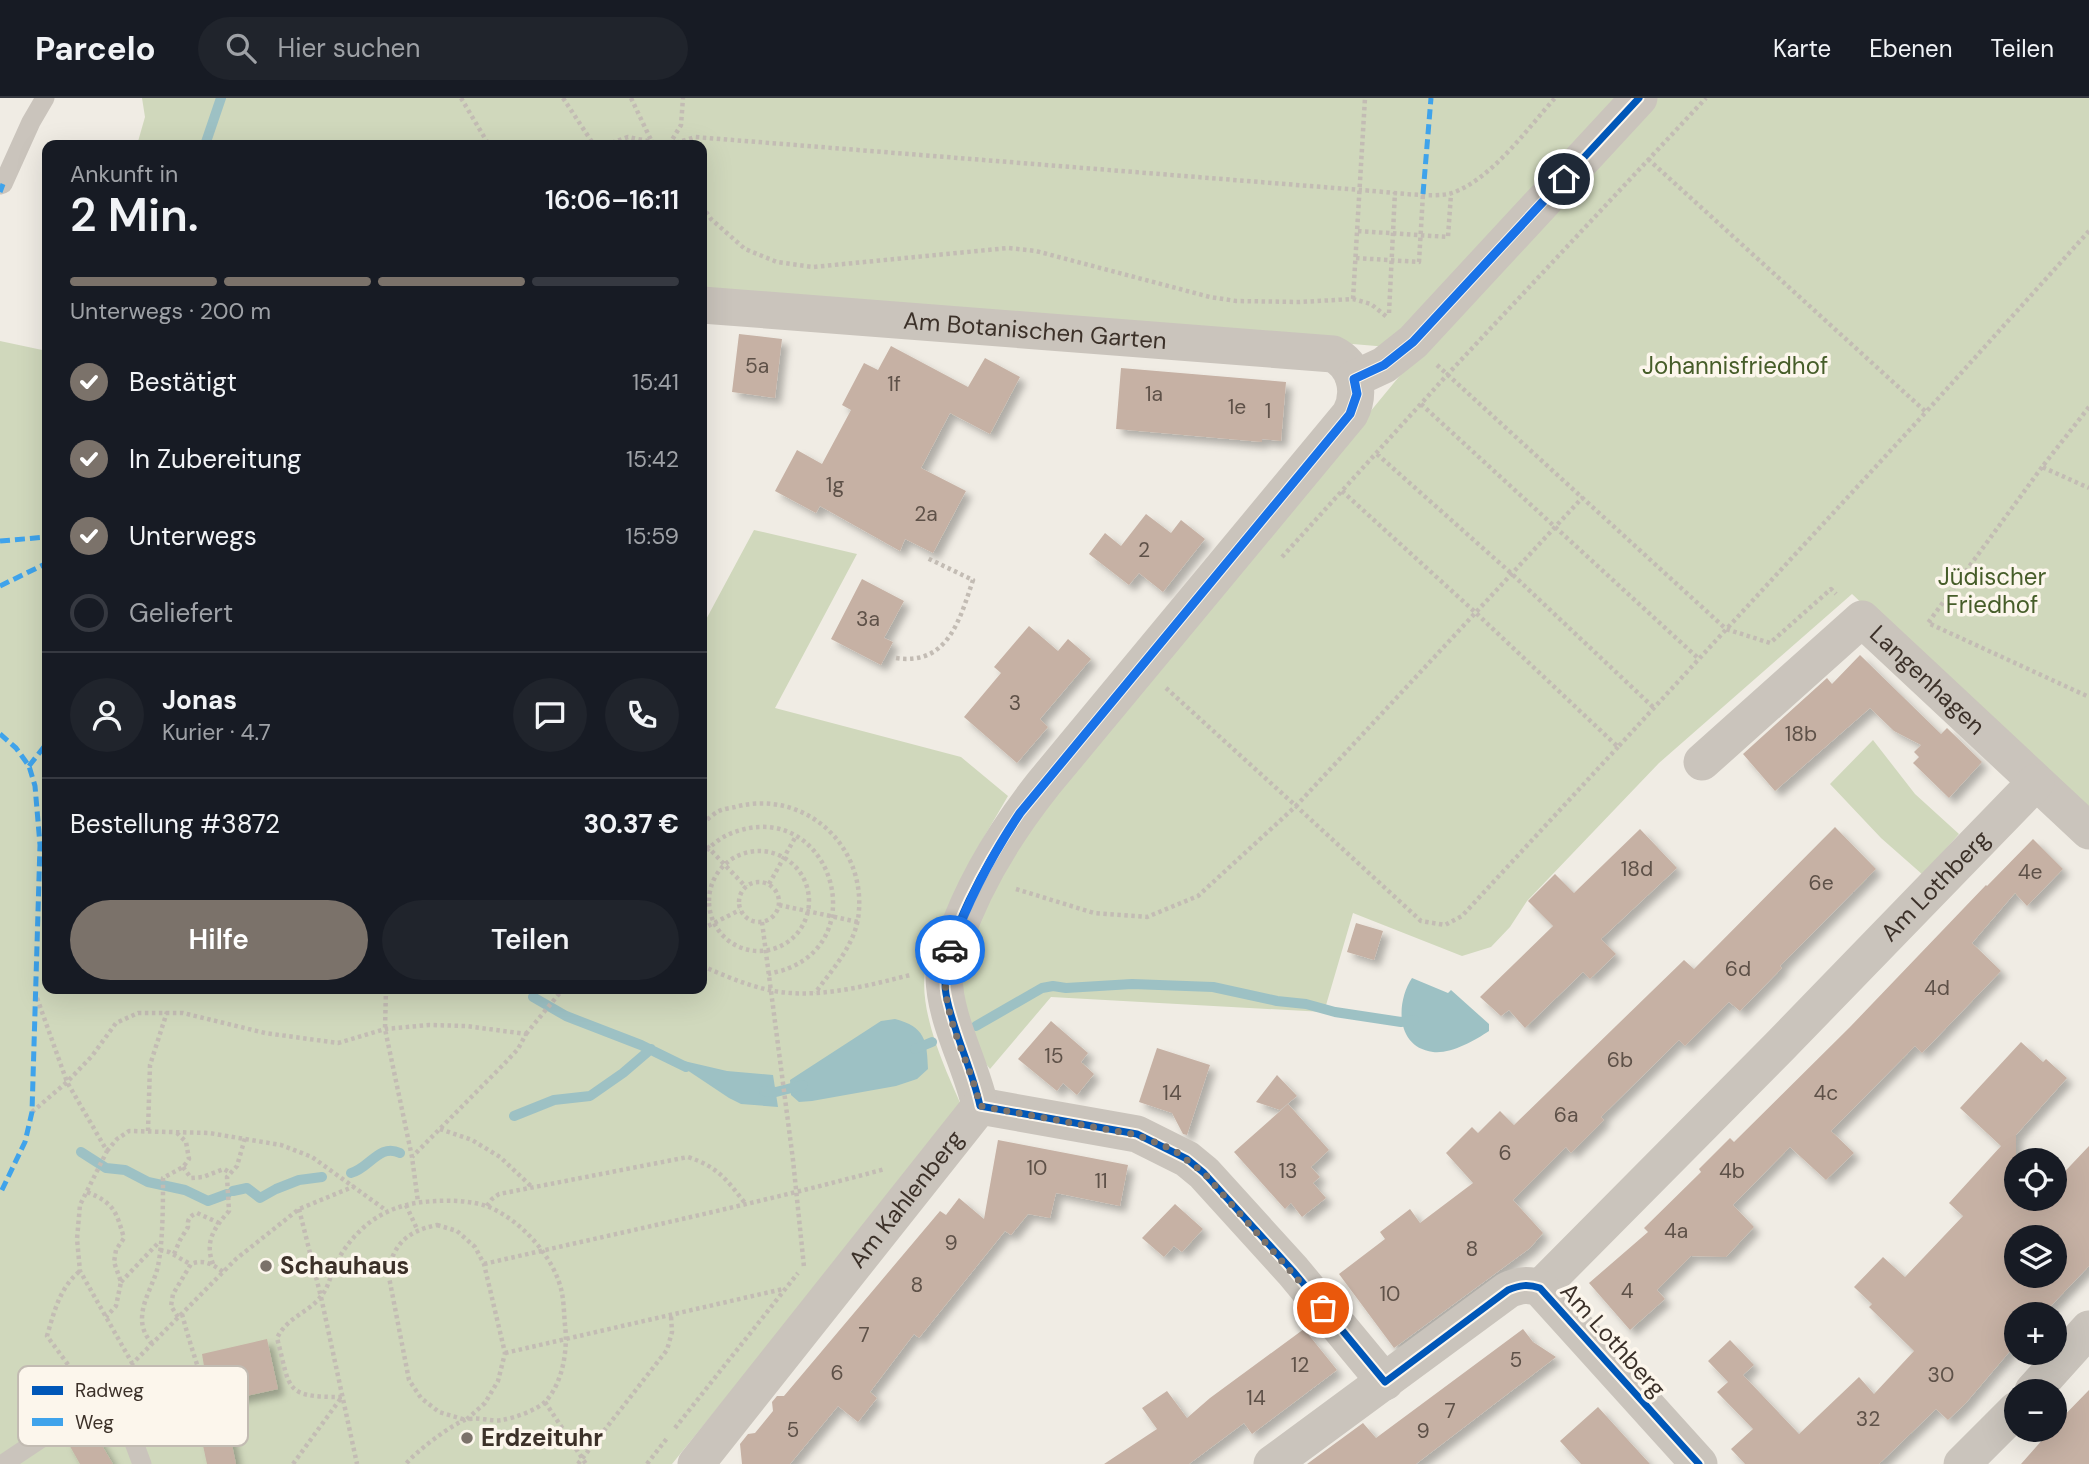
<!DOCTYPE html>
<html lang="de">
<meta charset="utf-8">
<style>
:root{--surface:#171b24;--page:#20242c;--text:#f1f3f6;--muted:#9ea1a6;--line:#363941;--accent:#7b726a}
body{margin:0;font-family:"DM Sans",sans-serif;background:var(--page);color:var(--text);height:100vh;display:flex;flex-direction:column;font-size:26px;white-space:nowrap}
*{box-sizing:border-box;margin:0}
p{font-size:23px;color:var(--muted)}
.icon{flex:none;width:38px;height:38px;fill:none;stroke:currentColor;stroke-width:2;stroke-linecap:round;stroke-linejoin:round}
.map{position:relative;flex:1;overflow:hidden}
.drawer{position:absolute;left:42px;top:42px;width:665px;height:854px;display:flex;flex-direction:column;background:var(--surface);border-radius:14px;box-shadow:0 7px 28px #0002}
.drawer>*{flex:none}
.controls{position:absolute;left:2004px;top:1050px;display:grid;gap:14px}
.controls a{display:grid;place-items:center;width:63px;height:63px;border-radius:50%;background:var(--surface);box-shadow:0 7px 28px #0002;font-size:35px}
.pin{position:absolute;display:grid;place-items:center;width:60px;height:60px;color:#fff;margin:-30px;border:4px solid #fff;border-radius:50%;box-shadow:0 2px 7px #0007}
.courier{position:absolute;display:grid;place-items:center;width:70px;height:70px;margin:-35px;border:5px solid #1a73e8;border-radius:50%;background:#fff;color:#222;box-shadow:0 2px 9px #0007}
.headline em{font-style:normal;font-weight:600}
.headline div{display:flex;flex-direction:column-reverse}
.headline{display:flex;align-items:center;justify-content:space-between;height:119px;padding:0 28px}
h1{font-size:46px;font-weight:600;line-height:52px}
.bar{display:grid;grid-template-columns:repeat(4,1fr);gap:10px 7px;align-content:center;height:84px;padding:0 28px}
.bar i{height:9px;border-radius:5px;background:var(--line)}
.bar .on{background:var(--accent)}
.bar p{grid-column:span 4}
.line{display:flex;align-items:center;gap:18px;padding:0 28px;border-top:2px solid var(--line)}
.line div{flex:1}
.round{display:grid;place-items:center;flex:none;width:74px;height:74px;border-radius:37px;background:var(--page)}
ol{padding:0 28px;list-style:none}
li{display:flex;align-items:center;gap:21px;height:77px}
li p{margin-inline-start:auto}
li .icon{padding:7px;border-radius:50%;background:var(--accent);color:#fff;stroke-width:4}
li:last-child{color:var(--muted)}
li i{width:38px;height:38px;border:4px solid var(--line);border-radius:50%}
.primary-button{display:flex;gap:14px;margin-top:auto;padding:14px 28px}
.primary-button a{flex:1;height:80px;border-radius:42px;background:var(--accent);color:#fff;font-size:28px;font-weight:600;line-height:80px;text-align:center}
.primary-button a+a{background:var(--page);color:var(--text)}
header{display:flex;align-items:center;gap:42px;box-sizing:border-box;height:98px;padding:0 35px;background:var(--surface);border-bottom:2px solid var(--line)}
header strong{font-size:33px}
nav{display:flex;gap:38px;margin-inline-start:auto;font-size:24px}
.search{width:490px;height:63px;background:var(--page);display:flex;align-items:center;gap:18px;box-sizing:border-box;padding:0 24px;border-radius:38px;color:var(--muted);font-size:26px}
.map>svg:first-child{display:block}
.green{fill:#d0d8bc}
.water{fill:#9dc1c4}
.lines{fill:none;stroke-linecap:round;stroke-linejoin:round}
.stream{stroke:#9dc1c4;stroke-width:10}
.building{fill:#c6b1a4;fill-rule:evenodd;filter:url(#shadow)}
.path{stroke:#c3bcb4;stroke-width:4.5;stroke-dasharray:3.5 3.5;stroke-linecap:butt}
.lane{stroke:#cac4bc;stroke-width:19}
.street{stroke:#cac4bc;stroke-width:37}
.quiet{stroke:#3fa3eb;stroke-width:5;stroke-dasharray:10 5;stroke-linecap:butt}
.cycleway-casing{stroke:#fcf6ec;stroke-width:11}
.cycleway{stroke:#0057b8;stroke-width:7}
.done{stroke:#7b726a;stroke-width:7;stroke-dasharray:0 12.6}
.route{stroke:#1a73e8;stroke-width:9}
.poi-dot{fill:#7b726a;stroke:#fcf6ec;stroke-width:2.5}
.labels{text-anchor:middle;stroke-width:7;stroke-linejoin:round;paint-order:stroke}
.number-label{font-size:21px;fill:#5e5148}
.street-label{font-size:24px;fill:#3c3129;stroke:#fcf6ec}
.park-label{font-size:24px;fill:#465d29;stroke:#fcf6ec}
.poi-label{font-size:24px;font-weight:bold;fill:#3c3129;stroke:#fcf6ec;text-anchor:start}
.key{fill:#fcf6ec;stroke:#c2bbb2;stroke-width:2}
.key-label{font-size:19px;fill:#3c3129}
</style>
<header>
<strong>Parcelo</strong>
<div class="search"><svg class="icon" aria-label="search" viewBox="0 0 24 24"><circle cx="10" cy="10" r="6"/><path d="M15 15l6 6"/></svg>Hier suchen</div>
<nav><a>Karte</a><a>Ebenen</a><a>Teilen</a></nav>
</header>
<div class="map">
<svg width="2089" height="1366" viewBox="0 0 2089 1366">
<defs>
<filter id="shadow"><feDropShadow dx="6" dy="6" stdDeviation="3.5" flood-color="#0004"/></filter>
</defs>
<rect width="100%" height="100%" fill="#f0ece4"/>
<path class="green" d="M142 0H1617L1388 249 702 191V47H137L145 19Z
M1656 0H2089V718L1852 496 1659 665 1527 803 1510 829 1491 849 1462 858 1353 815 1324 914 1051 899 990 971 978 956 965 914 961 883 962 864 999 778 1060 690 1407 269Z
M0 243 47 253V891H702V529L754 432 857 456 775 610 961 659 1008 698 977 751 934 851C906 890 945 970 962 1009L672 1366H0Z
M1873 642 1915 696 1959 736 1923 777 1881 740 1830 686Z"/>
<path class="water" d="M1412 880 1448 895 1451 892 1489 926V933C1474 943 1451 956 1433 954 1395 949 1396 904 1412 880Z
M895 921C925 929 927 942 928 971L917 981 896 988 812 1003 799 1004 791 997 790 982 881 923Z
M684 963 727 973 773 977 778 1009 741 1006 729 1000 675 964Z"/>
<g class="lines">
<path class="stream" d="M205 47 221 0
M533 899 566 918 641 947 686 969
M976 928 1042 890 1053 888 1066 890 1132 886 1213 889 1277 903 1306 906 1335 914 1401 924 1414 922
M915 951 932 944
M764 993 776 994 803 987
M514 1018 554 1002 590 998 623 975 651 951
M81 1054 106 1070 125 1072 148 1084 185 1092 208 1103 227 1096
M351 1075C370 1070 379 1045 400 1055
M233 1093 247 1090 260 1100 276 1091 299 1082 322 1079"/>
</g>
<path class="building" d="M739 236 782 241 775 300 732 294Z
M891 248 968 289 985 260 1020 279 990 336 950 315 921 370 966 393 933 455 905 441 900 453 820 408 816 415 775 393 797 352 822 366 851 312 842 307 864 265 878 272Z
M1121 270 1286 284 1281 343 1262 341V344L1116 331Z
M1146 416 1171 435 1181 422 1205 441 1163 494 1139 475 1129 487 1089 456 1105 435 1121 448Z
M862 481 904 503 884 540 893 544 881 567 831 541Z
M1029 528 1058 553 1068 541 1091 561 1040 621 1048 629 1017 665 964 619 1001 575 994 569Z
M1860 557 1941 636 1947 630 1982 664 1949 700 1913 665 1919 659 1914 654 1921 647 1894 633 1870 610 1775 693 1743 656 1827 580 1832 586Z
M1835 729 1876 771 1780 868 1782 870 1740 913 1729 904 1685 948 1679 942 1601 1019 1604 1022 1571 1055 1566 1049 1513 1102 1543 1135 1530 1150 1394 1250 1339 1176 1385 1141 1380 1134 1410 1111 1420 1125 1473 1085 1446 1055 1472 1029 1478 1035 1500 1013 1514 1027 1684 862 1694 871Z
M1640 731 1677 770 1601 841 1616 856 1590 881 1583 874 1525 930 1509 912 1501 918 1480 899 1553 828 1528 803 1555 776 1574 795Z
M2033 741 2063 771 2027 808 2015 795 1972 845 2001 873 1922 955 1915 948 1831 1033 1854 1055 1826 1082 1790 1049 1733 1107 1754 1129 1726 1159 1691 1158 1657 1192 1665 1201 1630 1232 1589 1185 1648 1134 1644 1130 1701 1074 1699 1071 1730 1040 1734 1044 1850 929 1986 787 1987 788Z
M1356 825 1383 833 1374 862 1347 854Z
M1051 923 1088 955 1081 964 1094 976 1077 997 1063 985 1057 993 1018 961Z
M2021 944 2043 964 2046 961 2067 980 2016 1037V1101H2054V1085L2089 1048V1168L2043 1216H2016V1246L1965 1306 1948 1322 1936 1311 1879 1366H1745L1731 1351 1753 1331 1717 1294 1728 1284 1708 1263 1730 1242 1754 1267 1743 1277 1799 1336 1859 1279 1874 1296 1914 1253 1869 1209 1872 1206 1854 1189 1883 1159 1905 1179 1963 1118 1949 1105 2001 1048 1960 1010ZM2016 1139H2054V1178H2016Z
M1157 950 1210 967 1187 1037 1183 1036 1172 1015 1139 1004Z
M1277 977 1297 998 1280 1012 1256 1004Z
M1288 1006 1329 1052 1311 1069 1320 1079 1313 1085 1326 1100 1302 1119 1291 1105 1285 1111 1234 1054Z
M998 1042 1128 1067 1120 1108 1056 1095 1050 1120 1028 1116 1011 1137 1005 1133 919 1240 914 1236 870 1294 877 1300 858 1324 838 1308 790 1366H742L740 1346 748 1336 755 1335 773 1313 772 1304 777 1298H784L940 1113 946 1117 959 1100 984 1121Z
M1175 1106 1203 1131 1182 1154 1174 1148 1164 1159 1142 1140Z
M1304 1231 1337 1272 1252 1336 1244 1325 1189 1366H1104L1157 1331 1142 1310 1167 1293 1187 1320 1210 1300Z
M1523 1231 1533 1244 1556 1259 1416 1366H1307L1363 1325 1376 1340Z
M267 1241 278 1291 223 1303 236 1366H207L195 1310 170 1316 162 1278 204 1268 202 1256Z
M2089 1292V1366H2021L2051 1332H2054V1328Z
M1598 1309 1628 1342 1650 1366H1581L1560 1343Z
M91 1329 113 1366H80L67 1343Z"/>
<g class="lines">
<path class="path" d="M461 0 489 47
M563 0 594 47
M631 0 651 42
M605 47 628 39 668 47
M669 47 695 39 1360 92C1381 93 1435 101 1452 95 1492 81 1527 31 1555 0
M669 47 681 27 683 0
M1648 61 1926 314 2089 133
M702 108 711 121 745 151 777 164 813 169 1008 150 1036 153 1210 199 1236 203 1300 204 1353 201 1371 206 1388 220
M1358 133 1448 139 1451 96
M1356 160 1419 164 1423 96
M1353 201 1365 0
M1389 215 1395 94
M1437 267 1726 531 1770 545 1831 491 1836 496
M1421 306 1699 561
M2089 309 2042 369 2089 390
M1377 356 1512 476 1654 610
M2042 369 1928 525 2089 599
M1342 393 1475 514 1618 649 1926 314
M1282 459 1447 277 1706 0
M896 560C948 568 960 521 973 482L927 460
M1166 590 1296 708 1583 399
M702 726C707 722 713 716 719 713 723 711 730 710 735 709 805 690 869 749 858 821 853 849 832 872 815 895
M702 743 746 789
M709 803a50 50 0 1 1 100 0a50 50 0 1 1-100 0Z
M702 758C712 745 725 736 741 732 829 707 871 837 789 870 783 873 775 874 768 876
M739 804a20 20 0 1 1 40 0a20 20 0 1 1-40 0Z
M769 786 796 738
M1016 791 1094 815 1147 819 1198 798 1296 708 1421 823 1445 827 1462 818 1618 649
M779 807 858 824
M762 824 793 1062 804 1169
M702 831 740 812
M702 868C723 877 746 887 769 892 814 902 867 888 910 877
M386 891 385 931 412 1059 418 1104
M37 900 67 984 107 1053 80 1107 77 1141 80 1173 132 1265
M526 936 563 891
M32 1014 67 984 92 958 116 925 138 915H183L265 935 338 945 385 931 429 927 466 928 526 936 518 951 504 966 412 1059
M440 1031 472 1042 500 1059 532 1089
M148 1033 150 967 167 914
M107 1053 117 1041 129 1033 209 1035 281 1047 312 1059 387 1113
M183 1069 191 1080 203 1079 224 1071 229 1074
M87 1094C114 1105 116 1113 124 1140L116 1152 114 1164 121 1184 116 1208 106 1219
M406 1107 417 1131
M487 1108 492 1101 499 1096 688 1059C718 1069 726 1081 745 1105
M299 1111 321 1199 357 1366
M437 1127 457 1133 475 1149 484 1166 505 1255 498 1283 485 1305 466 1322 439 1314 421 1300 409 1282 388 1174C394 1145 408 1133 437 1127Z
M160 1152 169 1154 190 1166
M174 1156 180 1142 188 1129C187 1121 190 1118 197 1115L219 1125
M213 1166C204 1143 215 1129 229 1113L227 1079 237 1068 245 1040
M484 1166C618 1135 752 1107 885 1071
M121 1184 159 1144
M182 1216C193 1258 208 1297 220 1339
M178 1219 171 1208 173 1196 191 1166C203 1161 213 1166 223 1174
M152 1246C146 1238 142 1231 142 1221 142 1202 154 1186 158 1168 163 1143 163 1106 163 1080L183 1069 189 1061 186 1044 177 1035
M505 1255 783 1191
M131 1267 236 1161 299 1111 355 1088
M78 1285 72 1272 47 1238C54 1214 60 1189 80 1173
M342 1299C283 1299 291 1292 277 1240 288 1218 309 1215 322 1197 329 1188 330 1178 335 1168 341 1154 352 1140 363 1130 384 1111 409 1104 436 1103 453 1102 473 1103 489 1109 522 1123 555 1160 562 1195 564 1206 564 1217 565 1227 568 1251 563 1284 546 1303 537 1312 515 1320 502 1322 491 1324 476 1318 465 1322 451 1327 415 1354 406 1366
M545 1304 586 1366
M675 1330 798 1175
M293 1366 341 1300
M578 1366 667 1252 672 1234 671 1218
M647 1366 668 1339"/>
<path class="lane" d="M0 87 3 86 31 24 45 0
M3 1366 112 1293 118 1302 142 1366"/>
<g class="street">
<path id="s1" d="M702 207 1333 256C1356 267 1361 295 1350 316L1044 685C1006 733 974 784 954 843 949 855 943 867 944 879 945 923 971 966 980 1008"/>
<path d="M1354 281 1384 267 1413 244 1639 0"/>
<path id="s2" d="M1702 664 1862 521 2089 733"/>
<path d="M980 1008 1137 1036 1187 1061 1204 1075 1293 1173 1385 1284"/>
<path id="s3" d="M1540 1190 1779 949 2036 684"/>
<path d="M2033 1293 2089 1231"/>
<path id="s4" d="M696 1366 980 1008"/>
<path d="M1272 1366 1508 1192C1520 1187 1528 1186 1540 1190L1699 1366"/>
<path d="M1962 1366 2016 1312"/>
</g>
<path class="quiet" d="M0 94 3 86
M1423 96 1431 0
M0 443 47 439
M0 488 47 465
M0 636 16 650 29 668 35 688 40 747 32 1014 25 1044 0 1096
M29 668 47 645"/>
<defs>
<path id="cycleway" d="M1639 0 1413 244 1384 267 1354 281 1357 296 1350 316 1020 715C992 756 937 846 946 896 953 934 972 970 980 1008L1137 1036 1187 1061 1204 1075 1293 1173 1385 1284 1508 1192C1520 1187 1528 1186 1540 1190L1699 1366"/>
</defs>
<use href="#cycleway" class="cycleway-casing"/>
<use href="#cycleway" class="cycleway"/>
</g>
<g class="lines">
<path class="done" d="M950 852C932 904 969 958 980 1008L1137 1037 1174 1052 1204 1075 1323 1210"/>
<path class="route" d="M950 852C968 803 991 758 1020 715L1350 316 1357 296 1354 281 1384 267 1413 244 1564 81"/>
</g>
<g class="poi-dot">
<circle cx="266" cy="1168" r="7"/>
<circle cx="467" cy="1340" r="7"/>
</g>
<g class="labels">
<g class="number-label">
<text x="757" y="275">5a</text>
<text x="894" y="293">1f</text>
<text x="1154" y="303">1a</text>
<text x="1237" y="316">1e</text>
<text x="1268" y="320">1</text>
<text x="835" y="394">1g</text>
<text x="926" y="423">2a</text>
<text x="1144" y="459">2</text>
<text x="868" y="528">3a</text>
<text x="1015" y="612">3</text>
<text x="1801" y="643">18b</text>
<text x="1637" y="778">18d</text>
<text x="2030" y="781">4e</text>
<text x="1821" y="792">6e</text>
<text x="1738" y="878">6d</text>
<text x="1937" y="897">4d</text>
<text x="1054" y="965">15</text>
<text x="1620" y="969">6b</text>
<text x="1172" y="1002">14</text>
<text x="1826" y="1002">4c</text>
<text x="1566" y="1024">6a</text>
<text x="1505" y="1062">6</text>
<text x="1037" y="1077">10</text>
<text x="1288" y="1080">13</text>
<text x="1732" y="1080">4b</text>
<text x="1101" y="1090">11</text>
<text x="1676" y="1140">4a</text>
<text x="951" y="1152">9</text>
<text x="1472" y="1158">8</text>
<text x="917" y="1194">8</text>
<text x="1627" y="1200">4</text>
<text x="1390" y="1203">10</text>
<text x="864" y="1244">7</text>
<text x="1516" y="1269">5</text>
<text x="1300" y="1274">12</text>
<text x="837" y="1282">6</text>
<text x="1941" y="1284">30</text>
<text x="1256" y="1307">14</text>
<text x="1450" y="1320">7</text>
<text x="1868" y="1328">32</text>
<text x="793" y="1339">5</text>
<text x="1423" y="1340">9</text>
</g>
<g class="street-label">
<text dy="8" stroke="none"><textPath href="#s1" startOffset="334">Am Botanischen Garten</textPath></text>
<text dy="8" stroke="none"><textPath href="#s2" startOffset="304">Langenhagen</textPath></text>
<text dy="8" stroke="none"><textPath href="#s3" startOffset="564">Am Lothberg</textPath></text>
<text dy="8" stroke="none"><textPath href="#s4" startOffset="338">Am Kahlenberg</textPath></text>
<text transform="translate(1613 1242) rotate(48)" y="8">Am Lothberg</text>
</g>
<g class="park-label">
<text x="1735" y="276">Johannisfriedhof</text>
<text x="1992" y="487">Jüdischer<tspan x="1992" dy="28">Friedhof</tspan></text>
</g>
<g class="poi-label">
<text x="280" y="1176">Schauhaus</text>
<text x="481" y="1348">Erdzeituhr</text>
</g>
</g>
<rect x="18" y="1268" width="230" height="80" rx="10" class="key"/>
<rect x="32" y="1288" width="31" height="9" fill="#0057b8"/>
<rect x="32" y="1320" width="31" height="8" fill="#3fa3eb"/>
<g class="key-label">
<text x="75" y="1299">Radweg</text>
<text x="75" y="1331">Weg</text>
</g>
</svg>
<div class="controls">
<a><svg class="icon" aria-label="locate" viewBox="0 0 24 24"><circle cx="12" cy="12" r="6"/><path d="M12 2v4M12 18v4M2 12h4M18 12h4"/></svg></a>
<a><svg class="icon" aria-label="layers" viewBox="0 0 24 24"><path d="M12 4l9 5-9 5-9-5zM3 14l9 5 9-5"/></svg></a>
<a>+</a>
<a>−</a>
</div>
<div class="pin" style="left:1323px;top:1210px;background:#ea580c"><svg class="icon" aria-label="bag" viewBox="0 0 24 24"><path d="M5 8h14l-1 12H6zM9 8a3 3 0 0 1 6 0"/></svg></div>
<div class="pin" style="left:1564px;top:81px;background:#1f2937"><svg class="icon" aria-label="home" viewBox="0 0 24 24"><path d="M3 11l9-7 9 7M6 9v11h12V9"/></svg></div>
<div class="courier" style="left:950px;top:852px"><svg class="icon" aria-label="car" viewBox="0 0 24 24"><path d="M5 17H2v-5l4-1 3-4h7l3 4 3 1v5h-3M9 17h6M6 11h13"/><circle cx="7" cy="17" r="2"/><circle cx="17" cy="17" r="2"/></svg></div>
<section class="drawer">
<div class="headline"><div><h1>2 Min.</h1><p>Ankunft in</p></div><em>16:06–16:11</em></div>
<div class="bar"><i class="on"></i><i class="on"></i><i class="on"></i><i></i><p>Unterwegs · 200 m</p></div>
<ol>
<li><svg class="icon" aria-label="check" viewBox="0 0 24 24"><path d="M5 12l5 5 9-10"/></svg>Bestätigt<p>15:41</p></li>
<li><svg class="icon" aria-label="check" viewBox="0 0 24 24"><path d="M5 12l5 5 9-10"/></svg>In Zubereitung<p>15:42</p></li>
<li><svg class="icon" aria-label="check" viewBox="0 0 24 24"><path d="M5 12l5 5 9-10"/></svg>Unterwegs<p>15:59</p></li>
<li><i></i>Geliefert</li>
</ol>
<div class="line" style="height:126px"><a class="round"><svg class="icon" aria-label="person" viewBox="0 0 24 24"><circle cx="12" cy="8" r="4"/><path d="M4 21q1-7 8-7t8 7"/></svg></a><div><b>Jonas</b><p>Kurier · 4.7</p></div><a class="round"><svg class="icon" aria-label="chat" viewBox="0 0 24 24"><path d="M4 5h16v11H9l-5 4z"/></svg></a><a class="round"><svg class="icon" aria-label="phone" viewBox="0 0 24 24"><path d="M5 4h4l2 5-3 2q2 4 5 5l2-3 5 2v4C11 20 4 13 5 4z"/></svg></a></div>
<div class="line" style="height:91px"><div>Bestellung #3872</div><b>30.37 €</b></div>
<div class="primary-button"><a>Hilfe</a><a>Teilen</a></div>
</section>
</div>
